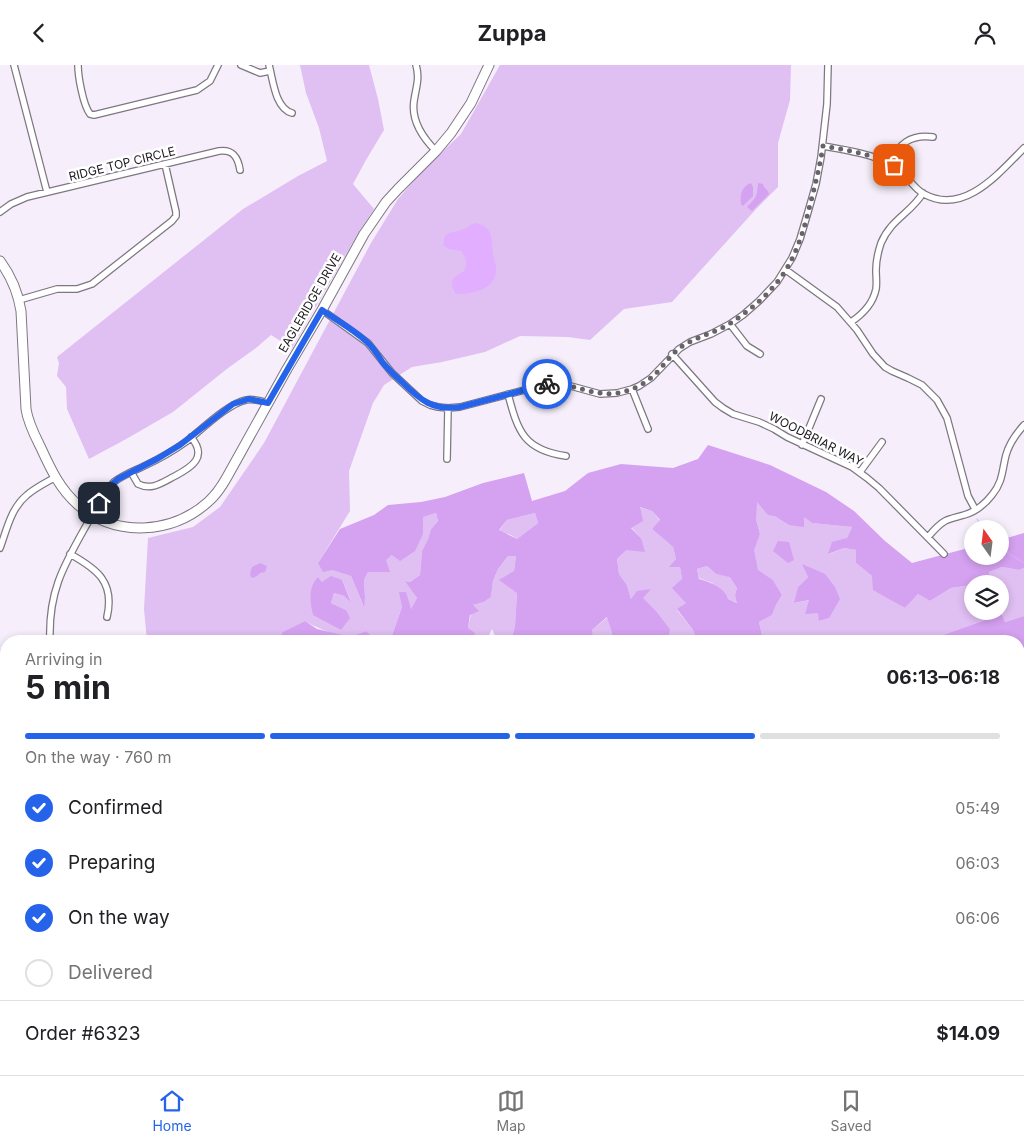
<!DOCTYPE html>
<meta charset="utf-8">
<style>
:root{--surface:#fff;--page:#f6f6f6;--text:#202124;--muted:#757577;--line:#e0e0e0;--accent:#2563eb}
body{margin:0;font-family:Inter,sans-serif;background:var(--page);color:var(--text);height:100vh;display:flex;flex-direction:column;font-size:19px;white-space:nowrap}
*{box-sizing:border-box;margin:0}
p{font-size:16px;color:var(--muted)}
.icon{flex:none;width:28px;height:28px;fill:none;stroke:currentColor;stroke-width:2;stroke-linecap:round;stroke-linejoin:round}
.map{position:relative;flex:1;overflow:hidden}
.side{position:absolute;left:0px;top:570px;width:1025px;height:440px;display:flex;flex-direction:column;background:var(--surface);border-radius:20px 20px 0 0;box-shadow:0 2px 8px #0003}
.side>*{flex:none}
.needle{width:32px;rotate:346deg}
.buttons{position:absolute;left:964px;top:455px;display:grid;gap:10px}
.buttons a{display:grid;place-items:center;width:45px;height:45px;border-radius:50%;background:var(--surface);box-shadow:0 2px 8px #0003;font-size:25px}
.pin{position:absolute;display:grid;place-items:center;width:42px;height:42px;color:#fff;margin:-21px;border-radius:10px;box-shadow:0 2px 8px #0006}
.courier{position:absolute;display:grid;place-items:center;width:50px;height:50px;margin:-25px;border:4px solid #2563eb;border-radius:50%;background:#fff;color:#222;box-shadow:0 1px 6px #0007}
.head em{font-style:normal;font-weight:700}
.head div{display:flex;flex-direction:column-reverse}
.head{display:flex;align-items:center;justify-content:space-between;height:85px;padding:0 25px}
h1{font-size:32px;font-weight:700;line-height:38px}
.bar{display:grid;grid-template-columns:repeat(4,1fr);gap:8px 5px;align-content:center;height:60px;padding:0 25px}
.bar i{height:6px;border-radius:4px;background:var(--line)}
.bar .on{background:var(--accent)}
.bar p{grid-column:span 4}
.line{display:flex;align-items:center;gap:12px;padding:0 25px;border-top:1px solid var(--line)}
.line div{flex:1}
ol{padding:0 25px;list-style:none}
li{display:flex;align-items:center;gap:15px;height:55px}
li p{margin-inline-start:auto}
li .icon{padding:5px;border-radius:50%;background:var(--accent);color:#fff;stroke-width:4}
li:last-child{color:var(--muted)}
li i{width:28px;height:28px;border:2px solid var(--line);border-radius:50%}
header{display:flex;justify-content:space-between;align-items:center;height:65px;padding:0 25px;background:var(--surface);font-size:22px;font-weight:700}
.menu{display:flex;justify-content:space-around;align-items:center;height:70px;border-top:1px solid var(--line);background:var(--surface);font-size:14px;color:var(--muted)}
.menu a{display:grid;justify-items:center;gap:2px}
.menu .on{color:var(--accent)}
.map>svg:first-child{display:block}
.green{fill:#e0bff3;fill-rule:evenodd}
.forest{fill:#d5a1f1;fill-rule:evenodd}
.water{fill:#e2aeff}
.lines{fill:none;stroke-linecap:round;stroke-linejoin:round}
.stream{stroke:#e2aeff;stroke-width:1}
.minor-casing{stroke:#7e7782;stroke-width:8}
.secondary-casing{stroke:#7e7782;stroke-width:11}
.minor{stroke:#fff;stroke-width:5.5}
.secondary{stroke:#fff;stroke-width:9}
.done{stroke:#68636b;stroke-width:5;stroke-dasharray:0 9}
.route{stroke:#2563eb;stroke-width:6}
.labels{text-anchor:middle;stroke-width:5;stroke-linejoin:round;paint-order:stroke}
.street-label{font-size:12px;fill:#1b181d;stroke:#fff}
</style>
<header><svg class="icon" aria-label="back" viewBox="0 0 24 24"><path d="M15 5l-7 7 7 7"/></svg>Zuppa<svg class="icon" aria-label="person" viewBox="0 0 24 24"><circle cx="12" cy="8" r="4"/><path d="M4 21q1-7 8-7t8 7"/></svg></header>
<div class="map">
<svg width="1024" height="1010" viewBox="0 0 1024 1010">
<rect width="100%" height="100%" fill="#f6effb"/>
<path class="green" d="M300 0H369L378 34 384 65 366 95 353 119 374 144 360 165 292 283 271 270 256 283 228 303 173 347 128 373 89 394 67 344 66 322 57 311 59 298 57 292 243 144 298 111 327 96 319 63 306 28Z
M500 0H791L790 35 778 78V122L757 143 672 237 624 244 590 275 568 272 520 271 485 287 442 297 412 302 384 320 373 338 349 406 350 446 318 498 351 511 363 540 365 532 364 515 368 507H389L385 495 423 469 422 452 436 448 438 456 431 464 428 474 422 486 420 510 410 517 406 516 417 533 411 544 402 542 390 576H378L366 566C361 568 355 571 351 572 338 572 315 562 305 556L284 567 278 576H147L144 544 148 473 193 462 220 442 264 378 371 178 398 134 424 104 461 69ZM318 512 322 517 342 515 351 536 344 531 334 528 331 538 346 545 341 565 333 560Z
M756 436 789 460 804 451 812 458 852 462 847 473 829 489 844 483 856 485V498L872 511 892 535 905 543 918 529 930 536 951 523 972 520V546H1000V519H981L991 517 989 507 1002 502 1019 505 1024 503V551L1005 557 1002 549 926 576H778L776 573 762 570 759 557 772 550 776 540 782 530 773 515 758 506 753 485 760 469 756 454ZM803 500 808 503 829 553 819 556V548L810 535 795 538 798 522 808 512Z
M639 442 652 446 660 456 652 464 673 482 676 494 670 502H680L686 538 677 545 693 565 697 576H669L670 564 657 547 642 533 650 524 631 534 627 520 619 509 617 494 626 484 641 473 631 462Z
M535 448 538 458 517 474 511 470 499 466 507 455Z
M508 491H516L514 506 517 528 515 561 511 576H497L492 564 487 574V576H471L474 568 468 563 473 540 484 537 491 532 493 516 498 504Z
M707 501 716 509 730 511 737 523 735 530 738 538 728 534 712 518 699 513 697 504Z
M608 552 612 568 611 576H594L592 565Z
M1020 643 1024 647V688H1019V644Z
M1019 975 1024 979V1010H963L958 1004H1019Z
M101 1004H129L128 1010H46L51 1007Z
M144 1004H192L193 1009 217 1004H360L374 1010H144Z
M476 1004H586L582 1010H475Z
M612 1004H749L762 1009 790 1005V1004H840L833 1010 824 1007 807 1010H763L762 1009 760 1010H737L734 1007 728 1010H607Z"/>
<path class="forest" d="M751 118 753 122V131L743 141 741 139C740 130 741 122 751 118Z
M758 118 763 119C763 123 768 124 769 129L752 146 747 142C757 132 757 131 758 118Z
M708 380 770 400 826 427 854 446 885 476 912 498 972 482V491H1000V475L1024 468V503L1019 505 1002 502 989 507 991 517 972 519V520L951 523 930 536 918 529 905 543 873 525 872 511 856 498V485L844 483 828 489 832 477 847 473 852 462 812 458 804 452V462L789 460 775 451 768 450 757 437 756 454 760 469 754 485 758 505 773 515 782 530 776 540 772 550 759 557 762 570 776 573 778 576H697L693 565 677 544 686 538 672 523 682 514 680 502H669L676 494 673 482 652 464 660 455 652 446 640 442 643 456 631 463 641 473 645 487 626 485 617 494 619 509 627 520 631 534 637 526 651 524 643 533 657 547 670 564 669 576H611L612 568 607 552 592 565 594 576H511L515 561 517 528 499 515 514 506 516 491H508L498 504 493 516 491 532 484 537 473 540 479 546 470 550 468 563 475 568 471 576H390L402 542 399 527H406L411 544 417 533 405 516 410 517 420 510 422 486 428 474 431 464 438 456 436 448 423 452V469L415 486 400 496 392 490 386 495 390 507H368L364 515 365 532 364 542 351 511 333 505 323 507 318 498 340 464 374 450 388 440 421 437 445 432 483 418 524 408 532 436 565 426 588 408 621 399 673 403 698 394ZM535 448 538 458 517 474 499 465 507 455ZM707 501 716 509 730 512 737 523 735 530 737 538 728 534C725 523 710 517 699 514L697 504Z
M778 476 789 477 794 495 788 498 773 486Z
M260 498 267 501 265 507 260 508 258 510 253 513 251 512 250 509 252 502Z
M802 499 825 509 835 522 840 534 829 553 819 556 818 548 805 549 809 535 794 538 798 522 808 512Z
M331 511 342 515 351 537 344 531 334 528 331 538 346 545 350 553 341 565 313 550C310 537 308 522 318 512L322 517Z
M1002 549 1005 557 1024 551V647L1020 643 1019 644V576H926Z
M305 556 317 564 351 572 366 566 378 576H278L283 567Z
M1019 688H1024V952L1019 953Z
M1019 955 1024 962V979L1019 975Z
M129 1004H144V1010H128Z
M360 1004H476L475 1010H374Z
M586 1004H612L607 1010H582Z
M749 1004H790L791 1005 763 1009V1010H760L761 1009Z
M840 1004H958L963 1010H807L824 1007 833 1010Z"/>
<path class="water" d="M475 158C494 161 491 174 493 188 493 193 496 198 496 203 498 223 472 230 456 229L452 222V215L456 211 464 206C468 198 466 192 461 186L449 184 444 181C442 165 453 169 464 164 468 162 470 160 475 158Z"/>
<g class="lines">
<path class="stream" d="M977 454 984 464
M1000 481 1005 486 1024 498
M0 702 6 700
M447 1004 448 1010"/>
<defs>
<path id="minor" d="M14 0 47 127
M78 0C78 11 83 40 90 49L94 50 197 25 210 16 218 0
M241 0 260 8 270 6
M269 0C273 15 275 43 292 48
M416 0C420 14 416 22 414 36 411 56 423 73 436 86
M823 81C846 85 872 89 893 100 906 107 911 122 924 129 964 151 999 108 1024 83
M889 98C899 79 910 69 933 72
M0 147 11 139 27 132 219 86C233 84 238 92 240 105
M786 205 837 242 857 265 873 289 885 302 892 306 908 313 922 320 937 335 947 353 968 431 975 444
M19 235 57 224H77L92 219 172 156 176 151V147L165 99
M322 245 368 278 392 308 422 336 430 340 438 342 448 343 460 342 547 319 567 320 600 329 617 328 632 324 639 321 651 313 679 284 690 277 711 269 730 259 743 250 759 236 777 217 792 193 800 174 808 147 816 119 821 92 827 39 828 0
M851 257C863 249 873 239 876 224 877 218 876 211 876 205 876 196 878 187 881 178 891 154 911 148 923 128
M730 259 747 281 760 289
M672 289 715 337 723 343 733 349 759 357 774 364 787 372 852 402 867 413 879 423 944 489
M632 324 648 364
M508 329C518 367 524 385 566 391
M802 380 821 334
M447 394 448 343
M131 407 138 419C152 426 163 417 175 411 192 402 208 392 191 372
M860 407 882 377
M928 472C933 466 938 460 945 456 951 453 958 452 964 450 975 447 985 439 992 430 1003 417 1002 405 1006 390 1009 379 1016 369 1024 360
M0 483C7 464 11 443 27 430 35 423 45 418 54 413
M70 489C97 504 115 517 107 552
M50 576C48 523 66 497 91 452 98 440 104 426 114 417 123 410 134 406 144 401 159 394 173 386 187 376 201 365 229 338 246 335 253 333 261 336 268 338
M0 656 6 657
M0 776 6 770
M0 871 6 872
M24 1010 37 1004"/>
<path id="secondary" d="M0 196C11 211 18 227 21 246L26 344C28 358 35 371 41 383 51 405 60 424 78 440 116 473 172 469 208 437 216 430 222 421 227 412L287 304 322 245 364 169 386 137 398 124 436 86 451 68 471 38 489 0"/>
</defs>
<use href="#minor" class="minor-casing"/>
<use href="#secondary" class="secondary-casing"/>
<use href="#minor" class="minor"/>
<use href="#secondary" class="secondary"/>
</g>
<g class="lines">
<path class="done" d="M547 319C572 317 593 332 618 328 634 325 649 317 660 304 667 296 673 288 681 282 697 271 716 268 732 257 758 240 783 217 795 187 802 172 806 156 810 140 815 120 820 101 823 81 847 85 872 89 894 100"/>
<path class="route" d="M99 438 110 421 118 414 157 394 180 380 233 339 249 334 268 338 322 245C336 255 353 264 366 276 373 282 378 290 383 298 389 305 395 311 402 317 420 335 433 346 460 342L547 319"/>
</g>
<g class="labels">
<g class="street-label">
<text transform="translate(122 99) rotate(-14)" y="4">RIDGE TOP CIRCLE</text>
<text transform="translate(310 238) rotate(-60)" y="4">EAGLERIDGE DRIVE</text>
<text transform="translate(816 374) rotate(27)" y="4">WOODBRIAR WAY</text>
</g>
</g>
</svg>
<div class="buttons">
<a><svg class="needle" viewBox="-14 -14 28 28"><path d="M0-13l5 13h-10z" fill="#e53935"/><path d="M0 13l5-13h-10z" fill="#757577"/></svg></a>
<a><svg class="icon" aria-label="layers" viewBox="0 0 24 24"><path d="M12 4l9 5-9 5-9-5zM3 14l9 5 9-5"/></svg></a>
</div>
<div class="pin" style="left:894px;top:100px;background:#ea580c"><svg class="icon" aria-label="bag" viewBox="0 0 24 24"><path d="M5 8h14l-1 12H6zM9 8a3 3 0 0 1 6 0"/></svg></div>
<div class="pin" style="left:99px;top:438px;background:#1f2937"><svg class="icon" aria-label="home" viewBox="0 0 24 24"><path d="M3 11l9-7 9 7M6 9v11h12V9"/></svg></div>
<div class="courier" style="left:547px;top:319px"><svg class="icon" aria-label="bike" viewBox="0 0 24 24"><circle cx="6" cy="16" r="4"/><circle cx="18" cy="16" r="4"/><path d="M6 16l4-8h5l3 8M10 8l3 8H6M13 5h3"/></svg></div>
<section class="side">
<div class="head"><div><h1>5 min</h1><p>Arriving in</p></div><em>06:13–06:18</em></div>
<div class="bar"><i class="on"></i><i class="on"></i><i class="on"></i><i></i><p>On the way · 760 m</p></div>
<ol>
<li><svg class="icon" aria-label="check" viewBox="0 0 24 24"><path d="M5 12l5 5 9-10"/></svg>Confirmed<p>05:49</p></li>
<li><svg class="icon" aria-label="check" viewBox="0 0 24 24"><path d="M5 12l5 5 9-10"/></svg>Preparing<p>06:03</p></li>
<li><svg class="icon" aria-label="check" viewBox="0 0 24 24"><path d="M5 12l5 5 9-10"/></svg>On the way<p>06:06</p></li>
<li><i></i>Delivered</li>
</ol>
<div class="line" style="height:65px"><div>Order #6323</div><b>$14.09</b></div>
</section>
</div>
<nav class="menu">
<a class="on"><svg class="icon" aria-label="home" viewBox="0 0 24 24"><path d="M3 11l9-7 9 7M6 9v11h12V9"/></svg>Home</a>
<a><svg class="icon" aria-label="map" viewBox="0 0 24 24"><path d="M3 6l6-2 6 2 6-2v14l-6 2-6-2-6 2zM9 4v14M15 6v14"/></svg>Map</a>
<a><svg class="icon" aria-label="saved" viewBox="0 0 24 24"><path d="M7 4h10v16l-5-4-5 4z"/></svg>Saved</a>
</nav>
